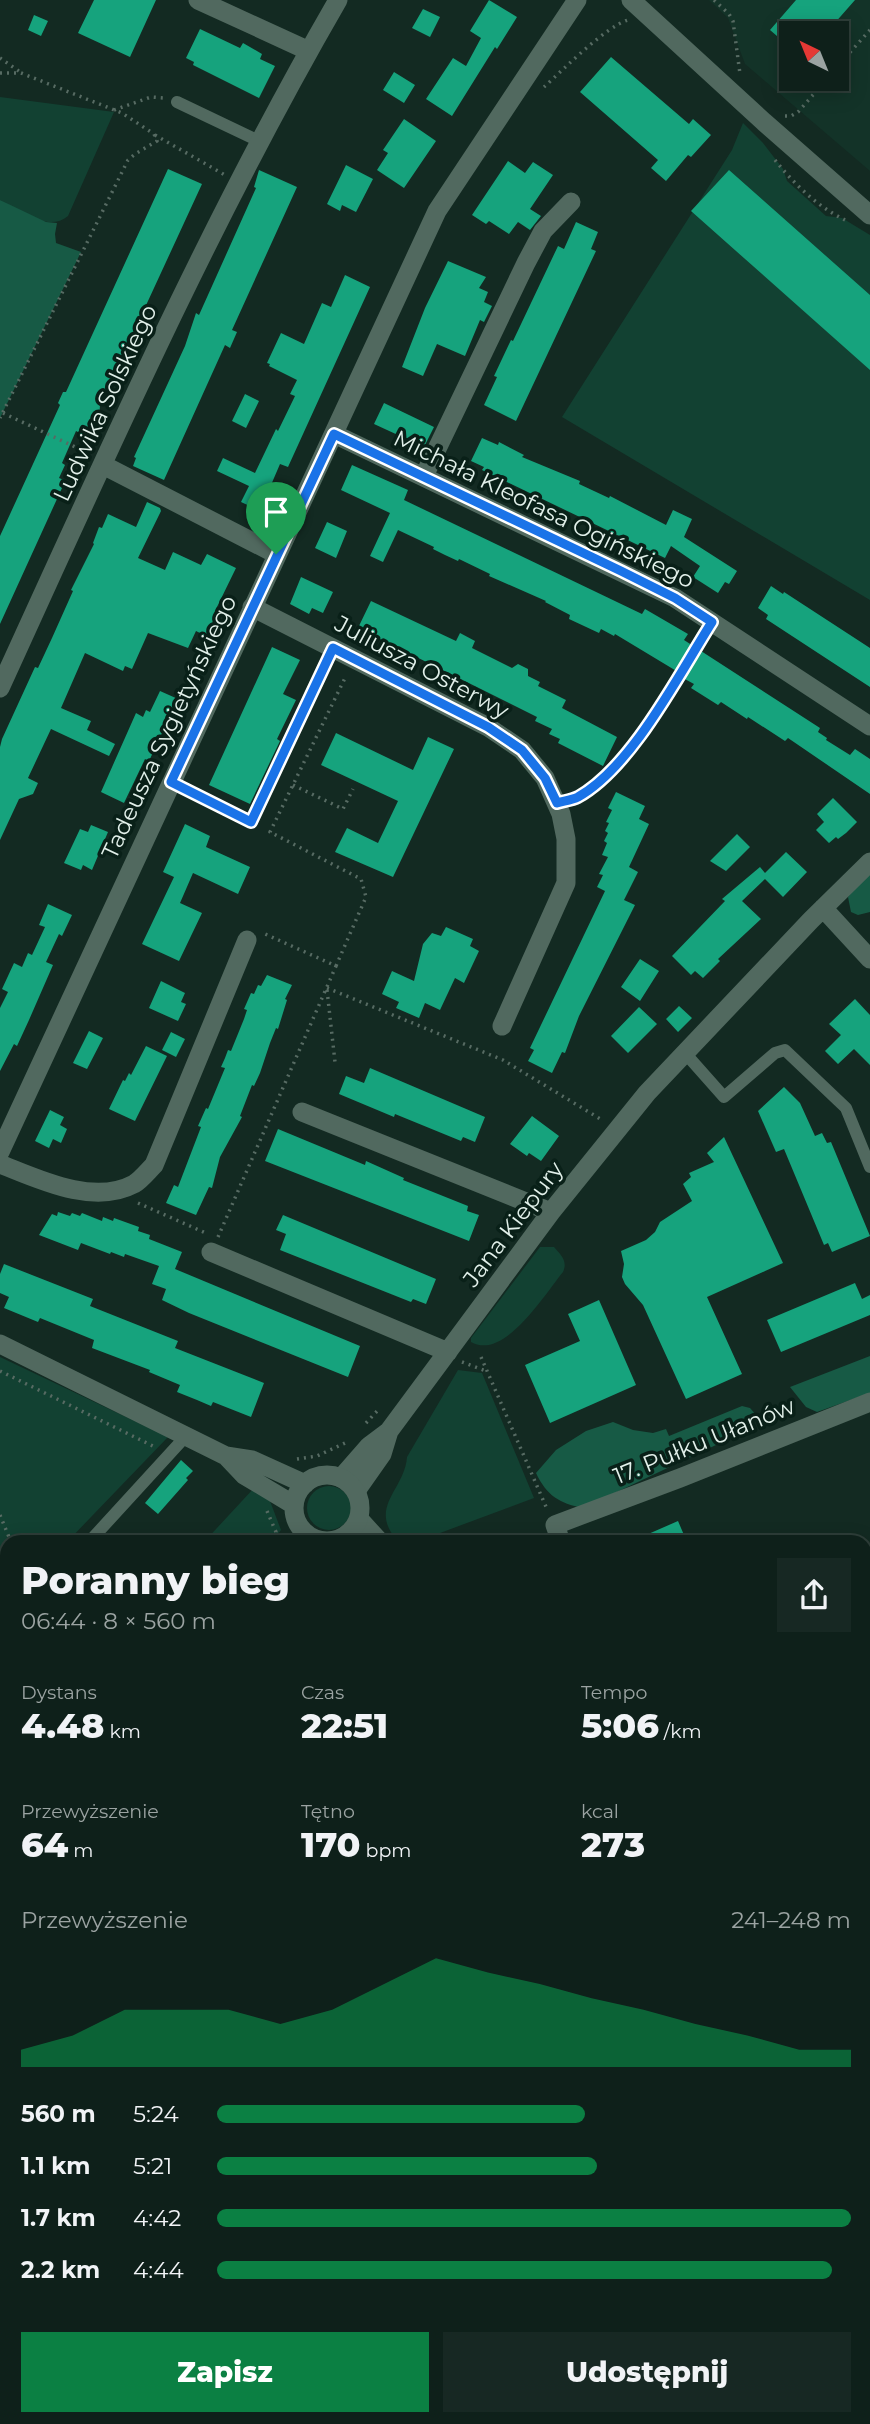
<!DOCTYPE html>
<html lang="pl">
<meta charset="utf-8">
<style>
:root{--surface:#0e201a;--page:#172823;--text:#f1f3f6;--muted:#9ba3a2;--line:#2e3e39;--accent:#0b8043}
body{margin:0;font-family:Montserrat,sans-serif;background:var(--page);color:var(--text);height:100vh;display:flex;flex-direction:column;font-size:26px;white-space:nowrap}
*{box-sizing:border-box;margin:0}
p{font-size:23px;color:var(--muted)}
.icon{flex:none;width:38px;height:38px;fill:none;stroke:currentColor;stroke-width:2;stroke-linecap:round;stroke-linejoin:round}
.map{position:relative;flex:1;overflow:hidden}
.drawer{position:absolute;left:0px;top:1535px;width:872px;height:891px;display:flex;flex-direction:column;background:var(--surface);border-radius:21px 21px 0 0;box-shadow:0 4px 18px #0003,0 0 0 2px var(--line)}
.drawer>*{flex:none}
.needle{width:46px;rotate:317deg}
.buttons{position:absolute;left:779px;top:21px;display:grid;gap:14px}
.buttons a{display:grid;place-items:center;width:70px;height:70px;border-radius:0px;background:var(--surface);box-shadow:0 4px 18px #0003,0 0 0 2px var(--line);font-size:35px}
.pin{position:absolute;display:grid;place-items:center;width:60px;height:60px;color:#fff;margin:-72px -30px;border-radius:50% 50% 50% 0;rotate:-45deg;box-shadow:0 0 7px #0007}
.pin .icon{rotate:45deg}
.round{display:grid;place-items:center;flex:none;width:74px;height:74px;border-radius:0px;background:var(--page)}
.headline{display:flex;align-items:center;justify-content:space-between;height:119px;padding:0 21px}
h1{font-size:38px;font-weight:800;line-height:52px}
.stats{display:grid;grid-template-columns:repeat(3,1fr);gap:10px;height:119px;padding:7px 21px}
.stats div{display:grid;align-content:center}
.stats b{font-size:35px;font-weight:800}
.stats small{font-size:19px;font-weight:400}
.stats p{font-size:19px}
.chart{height:196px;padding:14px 21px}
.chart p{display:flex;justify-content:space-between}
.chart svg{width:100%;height:126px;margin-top:7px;fill:var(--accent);opacity:.7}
.action{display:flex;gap:14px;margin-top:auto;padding:14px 21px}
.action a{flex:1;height:80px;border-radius:0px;background:var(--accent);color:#fff;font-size:28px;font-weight:800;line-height:80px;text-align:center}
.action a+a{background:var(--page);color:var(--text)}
ul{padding:0 21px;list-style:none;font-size:23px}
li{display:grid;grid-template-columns:112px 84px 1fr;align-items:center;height:52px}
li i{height:18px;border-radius:9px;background:var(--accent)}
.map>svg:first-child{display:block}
.built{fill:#133328;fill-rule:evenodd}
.green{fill:#124132}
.forest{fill:#175a45}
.building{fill:#16a37d}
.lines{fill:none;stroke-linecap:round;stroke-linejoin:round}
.path{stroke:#576b63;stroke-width:3.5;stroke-dasharray:2 5;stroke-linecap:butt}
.service{stroke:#51695f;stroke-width:12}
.minor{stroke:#51695f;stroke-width:19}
.tertiary{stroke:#51695f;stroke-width:19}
.secondary{stroke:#51695f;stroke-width:19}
.route-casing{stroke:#fff;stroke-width:14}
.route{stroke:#1a73e8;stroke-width:9}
.labels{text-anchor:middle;stroke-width:7;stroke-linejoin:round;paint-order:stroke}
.street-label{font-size:23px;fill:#e2f0ea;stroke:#092018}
</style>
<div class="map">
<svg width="870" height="2424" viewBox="0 0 870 2424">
<rect width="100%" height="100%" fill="#132a22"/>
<!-- built -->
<path class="built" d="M709,0h161v171l-125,-107 -17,-46zM791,33h45v46h-45z
M0,2158l7,5v78l-7,-5z"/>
<!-- green -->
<path class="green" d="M0,97l114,15 -46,104c-20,17 -48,-6 -68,-16z
M743,123l20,20 20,26 4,12 39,35 16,2 28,17v365l-308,-183 170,-267z
M540,1247h14c7,8 14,14 9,25 -18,22 -59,89 -92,70v-4z
M0,1357l168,80 -101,105h-60v357l-7,7z
M458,1370l24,3 52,125 -102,38 2,6h-35c-33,-34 6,-52 8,-85z
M307 1508a22 22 0 1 1 44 0a22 22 0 1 1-44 0Z
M254,1488l16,13 11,29 -9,12h-68z
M207,2418h143l8,6h-155z"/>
<!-- forest -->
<path class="forest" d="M0,200l46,22 11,1 -2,11 1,9 25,9 -81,166z
M870,869v43l-12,3 -7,-3 -3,-15z
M870,1356v37l-53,19 -11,-5 -16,-20z
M742,1406l8,2 7,8 -22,20 -152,72c-24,-5 -36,-12 -47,-35l20,-23 30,-19 27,-9 20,8 20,3 13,-4 3,7z"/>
<!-- building -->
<path class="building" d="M94,0h62l-26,57 -52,-24z
M489,0l28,17 -20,32 -2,-2 -43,69 -26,-17 27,-41 13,8 15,-28 -11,-7z
M796,0h59l-29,33h-35v15l-21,-18z
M423,9l17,8 -10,20 -18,-9z
M34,15l14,6 -7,15 -13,-6z
M200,29l40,19 3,-5 19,11 -2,5 15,7 -16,32 -66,-33 1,-3 -8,-4z
M611,57l78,67 4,-5 18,16 -20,22 -3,-2 -22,26 -15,-13 7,-8 -78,-68z
M394,72l21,13 -11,18 -21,-13z
M404,119l32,22 -32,47 -27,-18 11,-17 -5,-3z
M508,161l17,12 8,-11 20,13 -23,34 11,7 -11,14 -12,-8 -9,12 -20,-13 -3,3 -14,-9z
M346,165l27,14 -17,33 -14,-7 -2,6 -13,-7z
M168,169l34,15 -102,221 -1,15 -8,4 -5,12 -10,-5 -14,32 3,2 -6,13 5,2 -3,7 1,1 -62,136v-88l60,-131 -2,-2 5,-11h3z
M259,170l38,17 -65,143 5,2 -7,16 -5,-3 -61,135 -31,-14 3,-8 -2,-1 51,-111 11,-33 3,2 57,-127 -2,-1z
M729,170l141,125v75l-179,-159z
M576,222l22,10 -7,17 5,2 -80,170 -32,-16 13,-28 -3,-1 17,-36 2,1 45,-95 6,3z
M448,261l38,16 -7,11 9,4 -4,10 8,4 -8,16 -4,-2 -15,36 -28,-12 -14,32 -21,-9 23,-59z
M345,275l25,12 -82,180 -8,-3 -12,28 8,4 -9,18 -26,-12 8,-16 -32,-15 6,-13 32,15 21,-44 2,2 17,-35 -5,-2 7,-14 -28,-14 1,-2 -3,-1 14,-30 23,11 18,-41 9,4z
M245,394l14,7 -13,27 -14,-7z
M384,403l50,24 -10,20 -50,-23z
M482,438l16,7 1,-3 25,13 -2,2 58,24 -1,3 30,14 1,-2 56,29 7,-15 19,9 -8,18 53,34 -8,13 -4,-2 -7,11 -25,-16 7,-11 -29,-20 -6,12 -183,-88 2,-3 -13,-6z
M352,465l56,25 -4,10 238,114 3,-5 43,25 -4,6 136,88 -2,4 9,6 -1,2 24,15 5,-6 15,10v35l-82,-56 -3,3 -37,-24 -1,2 -26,-17 -3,3 -27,-17 3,-4 -13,-7 2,-2 -68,-41 -1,2 -13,-7 -2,4 -30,-14 1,-4 -25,-13 1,-1 -57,-25 1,-2 -31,-15 -1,2 -13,-6 -12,-6 1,-2 -36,-17 -15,32 -13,-6 20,-43 -49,-23z
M147,502l13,6 1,3 -23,47 27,12 8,-18 28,13 6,-11 29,14 -20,41 5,2 -13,26 -12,-6 -8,17 -40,-15 -16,36 -7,-3 -2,5 -38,-18 -24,55 30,13 -4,9 28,14 -6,12 -58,-27 -23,49 10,5 -5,11 -14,5 -19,41v-93l2,-8 33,-72 3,1 14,-30 21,-47 -2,-1 23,-46 -1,-1 6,-16 3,1 6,-14 28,13z
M327,522l20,9 -11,27 -21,-10z
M301,577l32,15 -10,21 -11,-5 -3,6 -19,-10z
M771,586l12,8 1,-2 86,56v39l-104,-68 2,-4 -10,-7z
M371,601l85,40 4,-8 15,8 -3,7 40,20 6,-4 10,5v7l12,6 -2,4 28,14 -4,8 55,29 -14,29 -45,-23 2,-4 -11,-5 3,-5 -17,-8 2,-4 -179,-89z
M272,647l28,13 -17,34 13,6 -19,39 3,2 -30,63 -41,-19z
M160,691l18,8 -29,62 -4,-2 -21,44 -23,-11 35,-79 7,4 3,-7 4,2z
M336,733l77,37 15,-33 26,12 -61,128 -58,-25 12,-24 31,15 20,-42 -77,-36z
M616,792l29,14 -6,13 10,5 -20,43 9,5 -14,28 11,5 -56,111 -14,37 -3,-1 -10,21 -24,-12 6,-11 -4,-2 75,-157 -8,-4 6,-12 -4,-1 9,-17 -6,-2 5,-12 -3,-2 4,-8 -3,-2 4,-8 -3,-1 6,-12 -4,-2z
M833,798l24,24 -11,11 -8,6 -2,-2 -7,6 -13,-13 8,-8 -7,-8z
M185,824l25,12 -4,11 44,20 -12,27 -45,-21 -13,30 22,10 -23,48 -37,-17 32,-67 -11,-5z
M91,825l17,7 -16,38 -9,-5 -2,5 -17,-7 16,-34 8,3z
M737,834l13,13 -24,24 -16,-10z
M786,852l21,20 -24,25 -18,-18 -23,22 19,18 -43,40 2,2 -17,17 -8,-7 -4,4 -19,-19 53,-55 -3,-2 38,-32 5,6z
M48,904l24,11 -10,21 -3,-2 -13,28 7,3 -24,55 -12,26 -3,-2 -14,27v-63l8,-16 -6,-3 12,-26 8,4 6,-14 4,2 13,-28 -6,-2z
M446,927l27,12 -3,7 9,5 -15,32 -9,-5 -15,32 -15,-7 -6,15 -23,-10 3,-6 -17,-8 10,-23 22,10 9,-37 9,-11 9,3z
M640,959l19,12 -19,30 -19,-14z
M267,975l25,10 -7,14 2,1 -9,29 -2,-1 -6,15 -10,30 -6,13 -2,-1 -12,31 2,1 -22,40 -8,31 -3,-1 -13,28 -30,-12 8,-18 4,2 23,-60 -3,-1 8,-18 2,1 17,-41 -4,-1 4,-9 3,-8 3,1 13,-32 3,-9 -3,-1 7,-16 3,1 4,-9 3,1z
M161,981l24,12 -4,9 5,2 -8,17 -29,-13z
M855,999l15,16v50l-16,-16 -16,15 -13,-13 16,-16 -12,-11z
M679,1006l13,12 -14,14 -12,-13z
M639,1007l18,17 -29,29 -17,-17z
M89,1031l14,7 -16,31 -14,-6z
M171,1032l14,7 -9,18 -14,-7z
M146,1046l21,10 -32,65 -26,-12 14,-29 2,1 4,-8 2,2z
M370,1068l115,49 -10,25 -12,-5 -2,4 -66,-27 -1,3 -55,-23 7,-18 18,7z
M784,1087l16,16 15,33 7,-3 5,10 4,-1 39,94 -38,16 -4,-9 -4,2 -40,-96 -8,3 -18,-41z
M50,1110l14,7 -4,8 7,4 -6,14 -8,-4 -4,9 -14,-7z
M532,1116l27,20 -18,25 -12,-8 -2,3 -17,-12z
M278,1129l87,36 1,-4 38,17 -1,2 65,26 -1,5 12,4 -10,26 -204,-80z
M724,1137l59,126 -76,34 35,77 -56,25 -43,-94 -18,-21 -3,-7 2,-13 -3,-13 25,-11 9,-8 5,-10 32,-21 -9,-17 8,-7 -2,-4 25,-11 -7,-9z
M58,1212l12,4 2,-3 8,3 2,-3 20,8 1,-4 10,4 1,-3 25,9 -1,4 12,4 -1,4 33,13 -7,17 185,77 -12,31 -159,-64 -27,-13 4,-11 -14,-5 7,-18 -34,-12 -1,3 -13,-5 -1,2 -29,-11 -3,7 -39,-15 13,-21 5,2z
M283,1215l153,64 -10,25 -13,-5 -2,3 -131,-52 6,-16 -10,-4z
M4,1264l89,35 -3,7 88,35 -3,7 89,35 -13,34 -38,-15 -2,4 -14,-6 -20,-8 3,-7 -31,-13 1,-2 -58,-22 2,-8 -54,-22 -2,4 -34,-14 5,-11 -9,-4v-19z
M855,1283l7,16 8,-4v20l-89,37 -14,-32z
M599,1300l37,85 -86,38 -25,-58 55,-24 -12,-27z
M181,1460l12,11 -7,7 2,2 -30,34 -13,-11z
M678,1521l9,21h-57z"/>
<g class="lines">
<!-- path -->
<path class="path" d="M714,0l15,14 4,7 7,53
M0,58l20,14
M836,68l34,-38
M0,73h21l101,40 32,21 3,7 -22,13 -7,6 -128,258
M544,87c20,-18 61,-60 84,-67
M114,110l37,-13 13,1
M785,116h6l7,-4 29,-33
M155,135l70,40
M775,160c19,24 43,47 70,60
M3,413l85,40
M293,785l50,24 10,-20
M575,798c59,-36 91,-103 127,-160
M336,966l30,-69 -5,-18 -91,-47 76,-156
M327,988l176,72 99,60
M327,990l8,72
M138,1203l70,31
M218,1237l118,-271 -71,-32
M481,1357l66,152
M462,1362l24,9
M0,1371l155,76
M366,1423l14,-15
M297,1459l20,-3 28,-13
M267,1511l9,21 -2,10
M0,1515l11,27
M0,1667l7,-9
M864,1795l6,-7
M0,1915l7,-6
M864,1958l6,-1
M864,1968l6,-4
M864,2080l6,3
M864,2146l6,4
M864,2197h6
M864,2247l6,5
M664,2418l8,6
M693,2418l8,6"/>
<!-- service -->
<path class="service" d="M177,102l82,39
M171,782l80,40 82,-174
M685,1053l39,44 51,-44 10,-3 61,58 24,59
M89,1542l97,-106
M864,1689l6,-10"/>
<!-- minor -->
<path class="minor" d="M198,0l111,51
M631,0l133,122 106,93
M334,434l341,164 195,128
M103,465l173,89
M424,476l102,-213 17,-32 28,-29
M252,607l236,120 34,23 23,28 16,36 5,25v44l-64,143
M0,688c106,-232 210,-467 338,-688
M823,908l47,51
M302,1112l249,100
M0,1152l437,-941 140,-211
M0,1164c38,15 93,42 134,20 7,-4 14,-13 20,-19l93,-225
M211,1252l237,100
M341,1478l28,-32 20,-15 162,-219 96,-119 164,-173 59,-58
M356,1491l26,-37 7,-23
M359,1519l21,23
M336,1541l2,1
M561,1542l-6,-17 125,-47 190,-76
M864,1760l6,2
M864,2004l6,-9
M0,2263l7,5
M864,2353l6,-8
M350,2418l8,6
M743,2418l8,6
M203,2424l4,-6
M404,2424l2,-6
M814,2424l4,-6"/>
<!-- tertiary -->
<path class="tertiary" d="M0,1344l226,112 26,4 53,24
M226,1456l18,19 50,30
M294 1508a33 33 0 1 1 66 0a33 33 0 1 1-66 0Z
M0,1950l7,-8
M0,2007l7,-3"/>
<!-- secondary -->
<path class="secondary" d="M0,2032l7,5
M0,2089l7,5
M483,2418l8,6
M568,2418l8,6"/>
</g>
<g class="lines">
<!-- route casing -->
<g class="route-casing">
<path id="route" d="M334,434l287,137 54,27 37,24c-33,52 -80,145 -134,175 -6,3 -14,4 -21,6l-12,-25 -23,-28 -34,-23 -155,-79 -82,174 -80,-40z"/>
</g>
<!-- route -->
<use href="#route" class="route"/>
</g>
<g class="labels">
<!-- street labels -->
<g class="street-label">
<text transform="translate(105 403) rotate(-65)" y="8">Ludwika Solskiego</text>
<text transform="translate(544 509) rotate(26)" y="8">Michała Kleofasa Ogińskiego</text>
<text transform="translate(422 667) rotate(28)" y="8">Juliusza Osterwy</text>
<text transform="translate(169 727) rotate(-65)" y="8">Tadeusza Sygietyńskiego</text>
<text transform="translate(513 1224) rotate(-53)" y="8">Jana Kiepury</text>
<text transform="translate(704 1441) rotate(-22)" y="8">17. Pułku Ułanów</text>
</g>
</g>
</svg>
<div class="buttons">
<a><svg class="needle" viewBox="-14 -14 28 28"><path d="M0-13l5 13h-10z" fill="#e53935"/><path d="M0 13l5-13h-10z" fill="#9ba3a2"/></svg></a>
</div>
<div class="pin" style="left:276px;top:554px;background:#1e9e55"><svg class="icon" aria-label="arrive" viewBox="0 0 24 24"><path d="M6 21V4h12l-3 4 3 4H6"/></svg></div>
<section class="drawer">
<div class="headline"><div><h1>Poranny bieg</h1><p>06:44 · 8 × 560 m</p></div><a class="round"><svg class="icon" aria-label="share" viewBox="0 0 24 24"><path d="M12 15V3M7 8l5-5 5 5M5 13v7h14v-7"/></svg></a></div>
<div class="stats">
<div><p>Dystans</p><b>4.48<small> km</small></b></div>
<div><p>Czas</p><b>22:51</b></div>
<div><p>Tempo</p><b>5:06<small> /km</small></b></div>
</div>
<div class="stats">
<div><p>Przewyższenie</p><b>64<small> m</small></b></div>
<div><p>Tętno</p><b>170<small> bpm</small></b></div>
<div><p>kcal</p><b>273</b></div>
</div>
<div class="chart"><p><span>Przewyższenie</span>241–248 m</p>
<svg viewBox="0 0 160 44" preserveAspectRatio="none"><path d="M0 44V38L10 33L20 24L30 24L40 24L50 29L60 24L70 15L80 6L90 11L100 15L110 20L120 24L130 29L140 33L150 38L160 38V44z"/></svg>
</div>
<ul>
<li><b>560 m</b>5:24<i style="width:58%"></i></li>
<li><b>1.1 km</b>5:21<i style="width:60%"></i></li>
<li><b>1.7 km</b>4:42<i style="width:100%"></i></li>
<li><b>2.2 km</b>4:44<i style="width:97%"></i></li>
</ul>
<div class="action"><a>Zapisz</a><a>Udostępnij</a></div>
</section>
</div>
